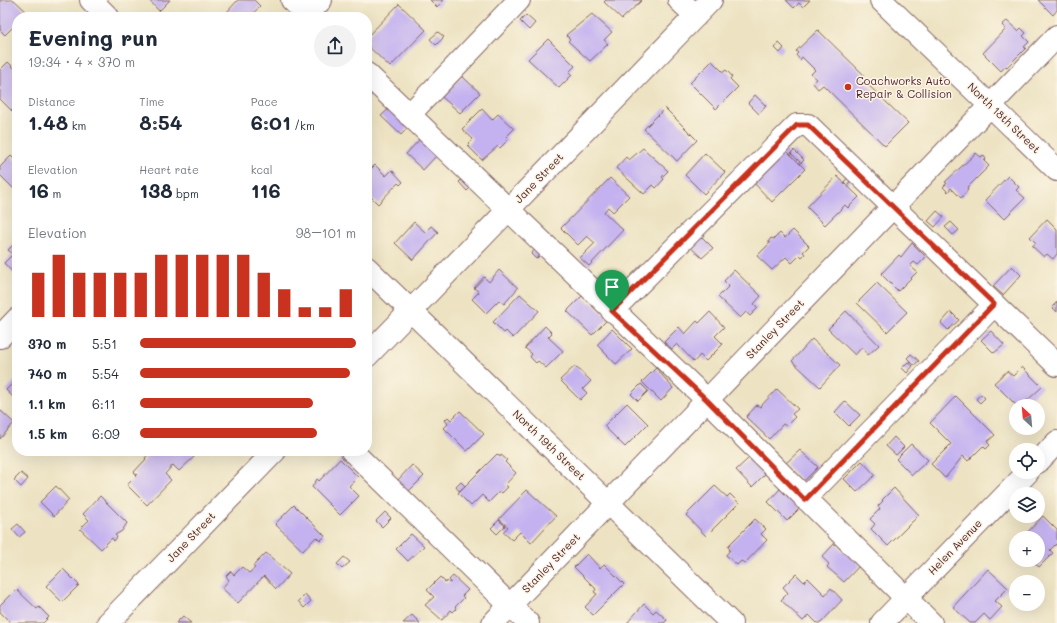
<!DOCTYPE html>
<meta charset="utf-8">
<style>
:root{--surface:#fff;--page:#f2f2f3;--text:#1f2937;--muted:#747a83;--accent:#c8321e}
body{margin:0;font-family:Mali,sans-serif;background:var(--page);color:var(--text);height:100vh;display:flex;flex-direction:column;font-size:15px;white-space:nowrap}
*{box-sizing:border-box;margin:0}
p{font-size:13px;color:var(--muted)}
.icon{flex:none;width:22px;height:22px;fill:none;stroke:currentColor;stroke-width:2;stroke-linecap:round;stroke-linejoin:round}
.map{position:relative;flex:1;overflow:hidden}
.panel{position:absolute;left:12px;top:12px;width:360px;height:444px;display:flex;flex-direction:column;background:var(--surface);border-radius:16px;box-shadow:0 4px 16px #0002}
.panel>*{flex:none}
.needle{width:26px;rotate:334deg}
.controls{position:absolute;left:1009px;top:399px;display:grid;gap:8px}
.controls a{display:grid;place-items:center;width:36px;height:36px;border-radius:50%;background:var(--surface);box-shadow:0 4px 16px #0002;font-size:20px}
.pin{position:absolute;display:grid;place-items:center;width:34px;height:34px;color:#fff;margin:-41px -17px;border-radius:50% 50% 50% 0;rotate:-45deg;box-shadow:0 0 4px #0007}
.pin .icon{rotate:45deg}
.round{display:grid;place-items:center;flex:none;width:42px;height:42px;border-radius:21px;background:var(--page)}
.headline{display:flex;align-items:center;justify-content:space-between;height:68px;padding:0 16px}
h1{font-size:22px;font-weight:700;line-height:30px}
.stats{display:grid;grid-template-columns:repeat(3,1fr);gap:6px;height:68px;padding:4px 16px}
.stats div{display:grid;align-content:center}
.stats b{font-size:20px;font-weight:700}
.stats small{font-size:11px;font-weight:400}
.stats p{font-size:11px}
.chart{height:112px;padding:8px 16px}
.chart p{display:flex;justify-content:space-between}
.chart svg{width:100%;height:72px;margin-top:4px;stroke:var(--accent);stroke-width:6}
ul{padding:0 16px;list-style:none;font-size:13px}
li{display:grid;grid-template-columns:64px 48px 1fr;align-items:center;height:30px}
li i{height:10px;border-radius:5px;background:var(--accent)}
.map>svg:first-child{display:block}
.building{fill:#c3b1f0}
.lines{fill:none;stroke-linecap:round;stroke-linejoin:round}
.minor-casing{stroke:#836460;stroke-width:24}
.minor{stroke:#fff;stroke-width:22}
.route-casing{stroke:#fff;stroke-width:8}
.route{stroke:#c8321e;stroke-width:5}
.poi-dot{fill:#c8321e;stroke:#fcf5e5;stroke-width:1.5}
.labels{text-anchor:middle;stroke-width:3;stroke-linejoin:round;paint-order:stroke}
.poi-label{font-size:11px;fill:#4a1f2b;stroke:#fcf5e5;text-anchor:start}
.street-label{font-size:11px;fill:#4a1f2b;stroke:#fcf5e5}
</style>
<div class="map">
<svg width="1057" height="623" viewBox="0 0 1057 623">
<rect width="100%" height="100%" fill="#fcf5e5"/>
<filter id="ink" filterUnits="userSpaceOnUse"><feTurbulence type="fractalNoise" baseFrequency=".025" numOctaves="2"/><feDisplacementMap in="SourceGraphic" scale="8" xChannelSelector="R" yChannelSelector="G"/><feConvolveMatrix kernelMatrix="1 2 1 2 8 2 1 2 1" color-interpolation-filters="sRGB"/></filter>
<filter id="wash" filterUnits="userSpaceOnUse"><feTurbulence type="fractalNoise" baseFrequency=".012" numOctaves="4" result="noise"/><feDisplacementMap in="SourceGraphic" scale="16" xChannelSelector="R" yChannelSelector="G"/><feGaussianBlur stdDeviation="0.9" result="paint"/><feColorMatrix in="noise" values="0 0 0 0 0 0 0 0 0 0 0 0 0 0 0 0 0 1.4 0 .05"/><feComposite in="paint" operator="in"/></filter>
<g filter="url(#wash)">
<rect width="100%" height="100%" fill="#ede3c3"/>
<g id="blocks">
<!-- building -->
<path class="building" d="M0,0h14l13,12 -4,5h-6v6l-12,12 -5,-5z
M149,0h21l-11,11z
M238,0h16l6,6 -10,11h-18l-5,-5z
M430,0h14l-7,7z
M606,0h36l-20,19 -18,-17z
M786,0h24l-7,7 -4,-4 -5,5z
M1038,0h19v10l-4,5z
M399,4l27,26 -36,37 -23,-22v-8z
M592,14l20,18 -8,8 4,4 -18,17 -22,-20 2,-2 -4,-4z
M526,15l9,8 -6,7 -9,-9z
M1007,21l11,10 3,-3 5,5 -3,3 6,6 -5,5 2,1 -19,19 -1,-1 -5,5 -18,-18 23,-24 -4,-4z
M818,30l46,45 -3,3 47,45 -23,23 -62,-61 -5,4 -5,-6 4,-4 -6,-5 4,-4 -13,-13 -2,3 -4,-5 2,-2 -2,-2z
M438,32l6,5 -8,8 -6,-6z
M548,39l27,27 -6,6 3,3 -13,13 -31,-29z
M779,43l5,5 -4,5 -5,-5z
M712,61l11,11 3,-2 6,6 -2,3 8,8 -22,22 -26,-26z
M8,62l9,9v39l-3,3 -14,-14v-29z
M462,76l18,17 -20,20 -18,-16z
M367,89l5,5 -5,5z
M755,95l11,11 -7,8 -11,-11z
M392,106l19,18 -10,11 -20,-19z
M665,108l32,32 -20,21 -33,-32z
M482,109l10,11 6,-6 16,15 -8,8 2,3 -8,8 -2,-2 -16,14 -15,-15 6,-6 -11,-10z
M420,139l17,16 -14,15 -17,-16z
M643,148l25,23 -6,6 2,2 -8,9 -3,-3 -9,9 -28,-26 10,-11 3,3z
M786,150l19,19 -33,33 -19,-20z
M794,150l10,10 -3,3 -10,-10z
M705,153l20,19 -21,22 -19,-19z
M976,153l5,4 2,-2 3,4 -2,2 5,5 -22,22 1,2 -7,8 -10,-10 -3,4 -5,-5 4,-4 -2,-1z
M11,156l6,6v24l-3,3 -14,-14v-8z
M375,165l11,11 6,-6 11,12 -3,3 -2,-2 -20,21 -7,-7 -4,5v-29z
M837,176l22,21 -11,11 -3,-3 -20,20 -18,-18z
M849,176l3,3 -5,6 -3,-3z
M1008,176l11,11 -3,3 9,8 -21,21 -19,-19z
M464,177l9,8 -6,6 -8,-9z
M610,178l19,18 -16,16 -5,-5 -4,5 19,18 -34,36 -9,-8 15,-15 -8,-7 -9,9 -17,-17z
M937,211l7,6 -9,10 -7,-6z
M1047,219l10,10v25l-4,5 -6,-5 -3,3 -12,-11 4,-3 -6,-6z
M414,222l11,10 6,-6 7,6 -25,28 -18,-17z
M951,222l8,8 -6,5 -8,-8z
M793,230l16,16 -6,6 2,2 -3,3 -2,-2 -8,8 -6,-6 -14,13 -15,-14 13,-13 -2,-1 3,-4 3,1 6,-6 5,5z
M700,235l13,13 -11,10 -13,-12z
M15,243l2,2v32l-13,-14 9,-9 -5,-4z
M912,243l14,14 -8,8 -4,-3 -4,4 7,6 -19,19 -17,-17 18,-19 2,2z
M536,248l6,5 -6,6 -5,-5z
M1012,266l9,9 -18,20 -10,-9z
M499,270l19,18 -14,16 -5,-4 -13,13 -14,-14 7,-7 -5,-4 10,-11 5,5z
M734,270l27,26 -7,8 4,4 -8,8 -4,-4 -6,6 -22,-21 11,-11 -5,-5z
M877,283l30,29 -20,20 -30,-29z
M520,294l19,17 -26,27 -7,-7 -2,2 -11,-11z
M582,296l7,7 2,-1 17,17 -16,16 -25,-24z
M1057,302v10l-5,-5z
M846,311l33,34 -11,10 -6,-8 -7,8 -27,-26z
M710,312l14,15 -9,9 8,8 -17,17 -6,-6 -6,7 -17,-18 -5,5 -8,-7 15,-15 6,7 12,-13 2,2z
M951,312l8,8 -11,10 -7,-7z
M545,326l7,7 -4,4 15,14 -17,17 -8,-7 -2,2 -6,-6 2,-3 -7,-6z
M612,329l20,20 -16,15 -19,-19z
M991,331l13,14 -10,8 -13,-13z
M812,339l28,26 -20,22 -28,-26z
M911,354l8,7 -5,4 -7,-7z
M908,362l5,4 -6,7 -5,-5z
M575,366l16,15 -8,8 4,4 -7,7 -20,-20z
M1022,367l20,20 -21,19h-4l-23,-23 13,-12 6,5z
M656,368l17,20 -12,13 -19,-19z
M17,379v22l-11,-11z
M641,384l7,7 -10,10 -7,-7z
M777,389l21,20 -6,5 3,3 -9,9 -3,-2 -14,15 -23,-22 11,-12 3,2z
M981,394l4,4 -5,5 -4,-4z
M956,396l39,39 -8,7 3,3 -4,4 -3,-3 -15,15 -5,-5 -18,22 -14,-14 20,-20 -21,-21z
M845,401l15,14 -11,11 -14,-14z
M627,403l21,21 -23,23 -21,-21z
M0,410l14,13 -14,16z
M460,411l24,23 -17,17 -23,-23 4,-4 -3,-4 3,-3 3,3z
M894,437l10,10 -8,8 -10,-9z
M911,444l17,16 -16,15 -16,-16z
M800,450l18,17 -15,15 -18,-18z
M151,451h39l5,5 -16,15 -6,-6 -8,9 6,6 -24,25 -20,-20 10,-10 -3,-3 12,-13 -1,-1z
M497,454l3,3 1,-2 6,5 -2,2 11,11 -11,12 3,2 -6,6 -2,-2 -11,11 -7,-7 -11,11 -13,-13z
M749,458l16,16 -13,13 -16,-17z
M340,459l18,18 -9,9 10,10 -19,19 -28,-28 5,-8 2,2z
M862,461l13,14 -18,17 -13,-13z
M412,465l12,11 -16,16 -11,-11z
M21,473l7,6 -7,8 -7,-7z
M461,482l4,4 -6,5 -3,-4z
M56,486l13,14 -15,16 -14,-14z
M715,486l12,11 3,-3 9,9 -33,33 -20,-21z
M894,488l25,27 -31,31 -17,-17 4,-5 -5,-5 10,-10 -2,-3 5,-5 -1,-1z
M780,489l20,19 -13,13 -19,-19z
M527,490l29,26 -25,27 -11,-11 -8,8 -9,-8 5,-5 -9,-8z
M100,496l27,27 -5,8 -7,4 2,2 -3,4 -2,-3 -11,11 -21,-20 9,-9 -6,-6z
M294,505l31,31 -5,5 -4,-4 -13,14 -28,-27z
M385,512l6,6 -9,9 -6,-6z
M1043,516l14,14v16l-1,-2 -6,6 3,3 -14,14 -8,-7h7v-22h-16z
M755,519l11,10 -5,5 6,6 -22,23 -4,-2 -4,4 -11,-10 4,-5 -2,-4z
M499,520l6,6 -8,8 -6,-6z
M18,524l7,8 -6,5 -7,-8z
M411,534l13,12 -16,15 -12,-12z
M834,544h3l5,7 2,-2 16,16 -16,17 -17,-15 2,-3 -7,-7z
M266,553l24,21 -14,15 -12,-13 -26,27 -16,-15 7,-8 -3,-4 5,-5 3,4 8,-8 7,6 6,-5 -2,-2z
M587,554l13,14 4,-4 20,20 -31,31 -8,-8 12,-13 -3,-2 2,-3 -22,-22z
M344,557l6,5 -8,7 -5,-5z
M63,569l16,16 -17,17 -16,-16z
M988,569l20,19 -13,13 7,6 -12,13 -6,-6 -9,9h-5l-17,-16z
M796,574l8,8 4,-4 17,17 6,-7 11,12 -21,23h-4l-8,-8 -6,6 -22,-21 7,-7 -5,-6z
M453,576l15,14 -6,6 2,2 -9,9 1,2 -3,3 -2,-2 -9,10 -17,-15 9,-8 -7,-7 13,-13 6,6 1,-2 2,2 2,-1 -2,-2z
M16,589l21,20 2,-2 10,10 -6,6h-34l1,-1 -10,-10v-7z
M305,594l6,7 -7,7 -6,-7z
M644,604l9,9 3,-3 11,10 -3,3h-37z
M412,615l8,8h-17z
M183,616l8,7h-15z"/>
</g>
</g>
<g filter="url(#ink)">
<use href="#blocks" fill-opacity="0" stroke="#836460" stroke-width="1"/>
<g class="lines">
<!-- minor casing -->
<g class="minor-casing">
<path id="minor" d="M91,0l17,17
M292,0l17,17
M679,0l17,16
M881,0l176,170
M305,17l16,-17
M367,74l340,326 224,223
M409,115l110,-115
M367,268l364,355
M612,311l185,-186h11l249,240
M0,337l17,-18
M367,356l344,-356
M352,451l176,172
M1038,462l19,-20
M805,499l189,-194
M108,623l167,-172
M493,623l564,-587
M882,623l146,-151"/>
</g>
<!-- minor -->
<use href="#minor" class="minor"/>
</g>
</g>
<g class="lines" filter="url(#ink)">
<!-- route casing -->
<g class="route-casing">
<path id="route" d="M797,125h11l186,179 -189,196 -98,-100 -95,-89z"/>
</g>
<!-- route -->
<use href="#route" class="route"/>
</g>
<!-- markers -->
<circle class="poi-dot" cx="848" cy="87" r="4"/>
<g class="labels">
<!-- poi labels -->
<g class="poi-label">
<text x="856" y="85">Coachworks Auto<tspan x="856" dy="13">Repair &amp; Collision</tspan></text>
</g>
<!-- street labels -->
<g class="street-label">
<text transform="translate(1004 118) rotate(44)" y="4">North 18th Street</text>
<text transform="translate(539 178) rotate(-46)" y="4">Jane Street</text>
<text transform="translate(775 329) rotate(-46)" y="4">Stanley Street</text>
<text transform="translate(549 445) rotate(44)" y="4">North 19th Street</text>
<text transform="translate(191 537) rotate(-46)" y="4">Jane Street</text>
<text transform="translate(955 547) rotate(-46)" y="4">Helen Avenue</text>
<text transform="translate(551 563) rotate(-46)" y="4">Stanley Street</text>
</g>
</g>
</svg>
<div class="controls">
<a><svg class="needle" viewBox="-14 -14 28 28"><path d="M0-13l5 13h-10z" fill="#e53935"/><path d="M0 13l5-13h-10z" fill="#747a83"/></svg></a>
<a><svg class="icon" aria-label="locate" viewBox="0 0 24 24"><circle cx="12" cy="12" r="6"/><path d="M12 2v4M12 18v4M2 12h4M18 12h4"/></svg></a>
<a><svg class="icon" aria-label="layers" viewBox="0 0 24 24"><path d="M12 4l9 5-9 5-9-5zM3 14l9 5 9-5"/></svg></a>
<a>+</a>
<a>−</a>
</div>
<div class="pin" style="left:612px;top:311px;background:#1e9e55"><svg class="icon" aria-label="arrive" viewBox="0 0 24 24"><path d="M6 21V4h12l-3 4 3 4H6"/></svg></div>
<section class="panel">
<div class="headline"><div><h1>Evening run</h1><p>19:34 · 4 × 370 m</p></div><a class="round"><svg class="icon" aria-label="share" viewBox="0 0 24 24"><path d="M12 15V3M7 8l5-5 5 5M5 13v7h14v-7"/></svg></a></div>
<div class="stats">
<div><p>Distance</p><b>1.48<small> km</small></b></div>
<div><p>Time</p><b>8:54</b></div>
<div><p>Pace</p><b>6:01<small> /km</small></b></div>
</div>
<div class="stats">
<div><p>Elevation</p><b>16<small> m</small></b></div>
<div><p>Heart rate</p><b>138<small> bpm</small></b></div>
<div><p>kcal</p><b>116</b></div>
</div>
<div class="chart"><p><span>Elevation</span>98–101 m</p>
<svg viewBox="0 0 160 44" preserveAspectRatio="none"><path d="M5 44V17M15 44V6M25 44V17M35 44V17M45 44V17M55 44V17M65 44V6M75 44V6M85 44V6M95 44V6M105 44V6M115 44V17M125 44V27M135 44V38M145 44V38M155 44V27"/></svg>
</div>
<ul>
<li><b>370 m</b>5:51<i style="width:100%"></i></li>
<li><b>740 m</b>5:54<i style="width:97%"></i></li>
<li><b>1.1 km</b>6:11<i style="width:80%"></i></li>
<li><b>1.5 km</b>6:09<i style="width:82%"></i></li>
</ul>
</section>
</div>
